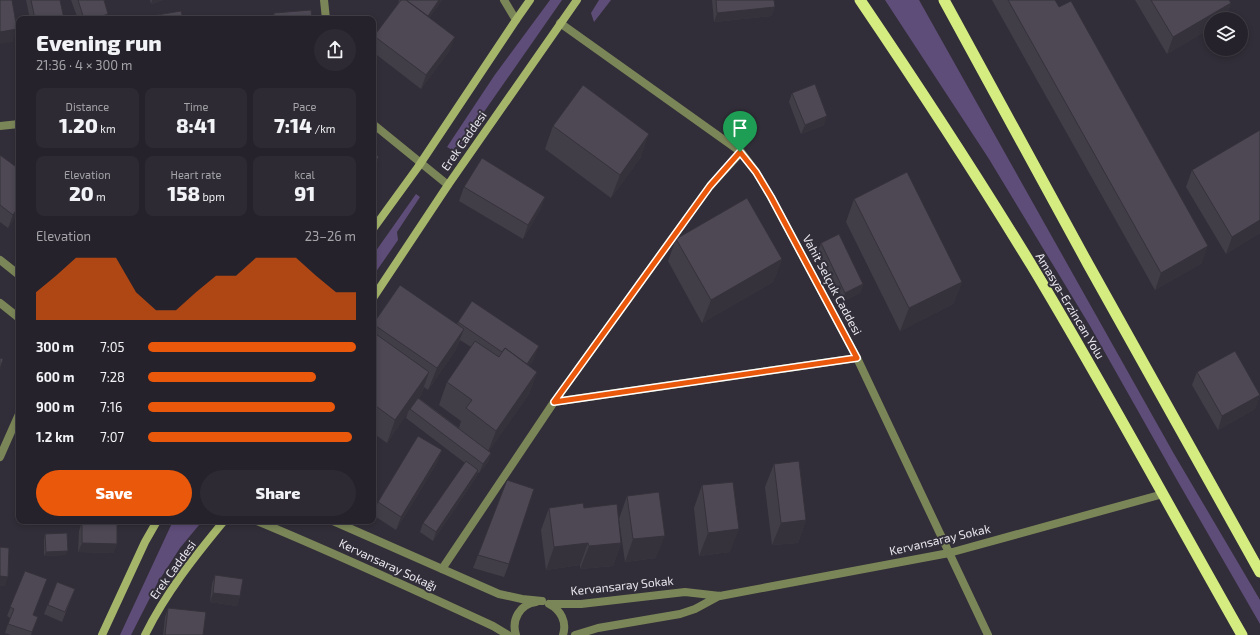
<!DOCTYPE html>
<meta charset="utf-8">
<style>
:root{--surface:#26222b;--page:#2e2a33;--text:#f1f3f6;--muted:#a4a4a9;--line:#423f47;--accent:#ea580c}
body{margin:0;font-family:"Exo 2",sans-serif;background:var(--page);color:var(--text);height:100vh;display:flex;flex-direction:column;font-size:15px;white-space:nowrap}
*{box-sizing:border-box;margin:0}
p{font-size:13px;color:var(--muted)}
.icon{flex:none;width:22px;height:22px;fill:none;stroke:currentColor;stroke-width:2;stroke-linecap:round;stroke-linejoin:round}
.map{position:relative;flex:1;overflow:hidden}
.side{position:absolute;left:16px;top:16px;width:360px;height:508px;display:flex;flex-direction:column;background:var(--surface);border-radius:8px;box-shadow:0 2px 6px #0003,0 0 0 1px var(--line)}
.side>*{flex:none}
.controls{position:absolute;left:1204px;top:12px;display:grid;gap:8px}
.controls a{display:grid;place-items:center;width:44px;height:44px;border-radius:50%;background:var(--surface);box-shadow:0 2px 6px #0003,0 0 0 1px var(--line);font-size:20px}
.pin{position:absolute;display:grid;place-items:center;width:34px;height:34px;color:#fff;margin:-41px -17px;border-radius:50% 50% 50% 0;rotate:-45deg;box-shadow:0 0 4px #0007}
.pin .icon{rotate:45deg}
.round{display:grid;place-items:center;flex:none;width:42px;height:42px;border-radius:21px;background:var(--page)}
.headline{display:flex;align-items:center;justify-content:space-between;height:68px;padding:0 20px}
h1{font-size:22px;font-weight:800;line-height:30px}
.figures{display:grid;grid-template-columns:repeat(3,1fr);gap:6px;height:68px;padding:4px 20px}
.figures div{display:grid;align-content:center;border-radius:8px;background:var(--page);text-align:center}
.figures b{font-size:20px;font-weight:800}
.figures small{font-size:11px;font-weight:400}
.figures p{font-size:11px}
.chart{height:112px;padding:8px 20px}
.chart p{display:flex;justify-content:space-between}
.chart svg{width:100%;height:72px;margin-top:4px;fill:var(--accent);opacity:.7}
.primary-button{display:flex;gap:8px;margin-top:auto;padding:8px 20px}
.primary-button a{flex:1;height:46px;border-radius:24px;background:var(--accent);color:#fff;font-size:16px;font-weight:800;line-height:46px;text-align:center}
.primary-button a+a{background:var(--page);color:var(--text)}
ul{padding:0 20px;list-style:none;font-size:13px}
li{display:grid;grid-template-columns:64px 48px 1fr;align-items:center;height:30px}
li i{height:10px;border-radius:5px;background:var(--accent)}
.map>svg:first-child{display:block}
.green{fill:#5f4d79}
.lines{fill:none;stroke-linecap:round;stroke-linejoin:round}
.minor{stroke:#7b8658;stroke-width:8}
.tertiary{stroke:#7b8658;stroke-width:8}
.secondary{stroke:#a5b66b;stroke-width:8}
.trunk{stroke:#d4ec80;stroke-width:11}
.wall{fill:#423e48;fill-rule:evenodd}
.shaded-wall{fill:#36323b}
.building{fill:#4d4854;stroke:#36323b}
.route-casing{stroke:#fff;stroke-width:8}
.route{stroke:#ea580c;stroke-width:5}
.labels{text-anchor:middle;stroke-width:4;stroke-linejoin:round;paint-order:stroke}
.street-label{font-size:12px;fill:#e9e7ee;stroke:#322e39}
</style>
<div class="map">
<svg width="1260" height="635" viewBox="0 0 1260 635">
<rect width="100%" height="100%" fill="#322e39"/>
<!-- green -->
<path class="green" d="M550,0h12l-106,152 -9,-5 47,-71z
M599,0h12l-17,22 -3,-9z
M885,0h34l255,454 86,146v24l-83,-144 -87,-154 -101,-167z
M416,194l4,3 -23,35 1,8 -25,36v-21z
M173,521h19l7,4 -19,23 -22,34 -27,53h-11z"/>
<g class="lines">
<!-- minor -->
<path class="minor" d="M324,0l2,19
M504,0l12,20
M373,124l75,61
M0,126l19,-2
M554,402l303,-44
M0,457l19,-43
M442,569l112,-167 156,-216 31,-34"/>
<!-- tertiary -->
<path class="tertiary" d="M560,23l181,129 15,20 15,25 86,161 131,277
M0,260l19,15
M0,303l19,15
M257,521c80,33 158,69 236,105l15,9
M333,521l166,73 23,5 20,2
M549,604c12,6 18,18 14,31
M550,604h31l104,-12 35,4 229,-43 214,-59
M516,635c-5,-15 4,-31 20,-33
M575,635l23,-7 82,-14 15,-5 24,-13"/>
<!-- secondary -->
<path class="secondary" d="M373,229l45,-62 98,-147 14,-20
M373,298l75,-113 129,-185
M102,635l43,-93 12,-21
M145,635c20,-41 50,-79 79,-114"/>
<!-- trunk -->
<path class="trunk" d="M860,0c59,87 117,176 172,266 73,121 140,246 210,369
M944,0l144,264 172,308"/>
</g>
<!-- wall -->
<path class="wall" d="M26,0h34l4,19h-34z
M71,0h33l4,14 -2,5h-28z
M150,0h13l-12,4z
M399,0h43l-13,18 21,32 -29,39 -48,-37v-15l1,-1 24,-32z
M712,0h62l1,7 -4,9 -57,6z
M992,0h63l147,263 -47,27z
M1135,0h94l2,3 -6,16h-14v9l-44,26z
M274,13l38,6h-41z
M792,93l32,32 -23,9 -12,-32z
M553,126l88,31 -30,41 -66,-49z
M0,155l19,14v44l-11,15 -8,-6z
M1192,170l68,63 -34,21 -40,-67z
M464,187l81,10 -5,13 -17,29 -64,-38z
M854,199l108,83 -9,22 -53,27 -54,-109z
M676,239l106,20 -9,23 -71,41 -34,-62z
M821,243l42,41 -3,9 -18,9 -24,-50z
M458,322l76,37 -5,7 8,6 -8,22 -40,57 2,2 -3,9 -9,11 -1,-1 -3,7 -42,62 -13,-9 3,-9 42,-60 -59,-45 2,-6 -21,31 -14,-10v-109h84zM460,340l11,7 -24,35 -8,23 22,16 -2,7 -40,-30 2,-3 3,-8 4,3 27,-39z
M1197,372l63,23 -5,14 -37,21 -26,-45z
M442,450l-5,13 -41,67 -23,-15 5,-13z
M774,464l32,56 -8,23 -26,2 -7,-58z
M702,485l28,67 -31,4 -5,-48z
M627,496l29,62 -31,4 -6,-43z
M549,508h35l37,35 -8,23 -33,3v-4l-34,5 -5,-40z
M82,521l35,23 -4,9 -35,-1 1,-21z
M45,534l21,21 -22,1v-17z
M478,555l31,9 -5,13 -31,-9z
M25,571l8,44 5,2 -7,18h-20l-6,-2 5,-15 -3,-2z
M215,575l25,21 -3,10 -27,-4 2,-18z
M57,582l18,7 -13,33 -18,-8z
M168,608l35,27h-40l2,-18z"/>
<!-- shaded-wall -->
<path class="shaded-wall" d="M152,0h11l-12,4z
M439,0h3l-18,25 4,-9z
M1231,3l-6,16h-14v9l-44,26 6,-17z
M775,7l-4,9 -57,6 3,-9z
M108,14l-2,5h-13z
M17,29l-4,13 -13,2v-12z
M455,37l-5,13 -29,39 5,-14z
M827,116l-3,9 -23,9 4,-9z
M649,134l-8,23 -30,41 9,-23z
M379,157l-3,9 -3,3v-5z
M545,197l-5,13 -17,29 5,-14z
M19,206v7l-11,15 5,-13z
M1260,220v13l-34,21 6,-17z
M1208,246l-6,17 -47,27 6,-17z
M782,259l-9,23 -71,41 9,-23z
M962,282l-9,22 -53,27 9,-23z
M863,284l-3,9 -18,9 3,-9z
M464,329l-9,22 -27,39 9,-22z
M539,346l-5,13 -14,21 5,-13z
M429,372l-8,23 -11,15v-1l-2,3 -21,31 8,-23z
M537,372l-8,22 -42,60 9,-23z
M1260,395l-5,14 -37,21 4,-14z
M442,450l-5,13 -41,67 5,-13z
M491,453l-3,9 -9,11 4,-9z
M478,470l-3,9 -42,62 3,-9z
M806,520l-8,23 -26,2 9,-22z
M739,529l-9,23 -31,4 9,-23z
M665,536l-9,22 -31,4 8,-23z
M82,543l35,1 -4,9 -35,-1z
M588,543l-8,22 -34,5 8,-23z
M621,543l-8,23 -33,3 9,-23z
M68,551l-2,4 -22,1 2,-4z
M0,576l8,1 -3,9h-5z
M213,593l27,3 -3,10 -27,-4z"/>
<!-- building -->
<path class="building" d="M0,0h12l5,29 -17,3z
M31,0h29l4,19h-29z
M78,0h26l4,14 -15,5h-9z
M401,0h5l49,37 -29,38 -52,-39z
M406,0h33l-11,16z
M716,0h58l1,7 -58,6z
M1008,0h47l4,7 12,-6 137,245 -47,27z
M1151,0h78l2,3 -58,34z
M311,10l1,9h-38v-6z
M181,11l2,8h-32v-3z
M815,84l12,32 -22,9 -13,-32z
M583,85l66,49 -29,41 -67,-49z
M1260,130v90l-28,17 -40,-67z
M373,152l6,5 -6,7z
M0,155l19,14v37l-6,9 -13,-10z
M482,158l63,39 -17,28 -64,-38z
M907,172l55,110 -53,26 -55,-109z
M747,198l35,61 -71,41 -35,-61z
M839,234l24,50 -18,9 -24,-50z
M400,285l64,44 -27,39 -64,-44z
M472,301l67,45 -12,18 -22,-16 -3,4 -44,-30z
M373,332l56,40 -34,48 -22,-16z
M475,341l24,16 6,-9 32,24 -41,59 -30,-23 6,-8 -25,-18z
M1235,351l25,44 -38,21 -25,-44z
M0,358l3,1 -3,10z
M418,398l73,55 -8,11 -73,-55z
M418,436l24,14 -41,67 -23,-15z
M466,461l12,9 -42,62 -13,-9z
M799,461l7,59 -25,3 -7,-59z
M507,480l27,9 -25,75 -31,-9z
M733,482l6,47 -31,4 -6,-48z
M659,492l6,44 -32,3 -6,-43z
M583,503l1,5 33,-4 4,39 -32,3 -1,-3 -34,4 -5,-39z
M82,521l35,1v22l-35,-1z
M67,533l1,18 -22,1 -1,-18z
M0,547l9,1 -1,29 -8,-1z
M25,571l22,8 -14,36 5,2 -6,15 -24,-8 6,-15 -4,-2z
M215,575l28,4 -3,17 -27,-3z
M57,582l18,7 -10,23 -17,-7z
M168,608l38,4 -3,23h-38z"/>
<g class="lines">
<!-- route casing -->
<g class="route-casing">
<path id="route" d="M740,152l16,20 15,25 86,161 -303,44 156,-216z"/>
</g>
<!-- route -->
<use href="#route" class="route"/>
</g>
<g class="labels">
<!-- street labels -->
<g class="street-label">
<text transform="translate(464 141) rotate(-55)" y="4">Erek Caddesi</text>
<text transform="translate(832 285) rotate(62)" y="4">Vahit Selçuk Caddesi</text>
<text transform="translate(1070 306) rotate(59)" y="4">Amasya-Erzincan Yolu</text>
<text transform="translate(940 540) rotate(-13)" y="4">Kervansaray Sokak</text>
<text transform="translate(388 565) rotate(25)" y="4">Kervansaray Sokağı</text>
<text transform="translate(173 570) rotate(-54)" y="4">Erek Caddesi</text>
<text transform="translate(622 586) rotate(-6)" y="4">Kervansaray Sokak</text>
</g>
</g>
</svg>
<div class="controls">
<a><svg class="icon" aria-label="layers" viewBox="0 0 24 24"><path d="M12 4l9 5-9 5-9-5zM3 14l9 5 9-5"/></svg></a>
</div>
<div class="pin" style="left:740px;top:152px;background:#1e9e55"><svg class="icon" aria-label="arrive" viewBox="0 0 24 24"><path d="M6 21V4h12l-3 4 3 4H6"/></svg></div>
<section class="side">
<div class="headline"><div><h1>Evening run</h1><p>21:36 · 4 × 300 m</p></div><a class="round"><svg class="icon" aria-label="share" viewBox="0 0 24 24"><path d="M12 15V3M7 8l5-5 5 5M5 13v7h14v-7"/></svg></a></div>
<div class="figures">
<div><p>Distance</p><b>1.20<small> km</small></b></div>
<div><p>Time</p><b>8:41</b></div>
<div><p>Pace</p><b>7:14<small> /km</small></b></div>
</div>
<div class="figures">
<div><p>Elevation</p><b>20<small> m</small></b></div>
<div><p>Heart rate</p><b>158<small> bpm</small></b></div>
<div><p>kcal</p><b>91</b></div>
</div>
<div class="chart"><p><span>Elevation</span>23–26 m</p>
<svg viewBox="0 0 160 44" preserveAspectRatio="none"><path d="M0 44V27L10 17L20 6L30 6L40 6L50 27L60 38L70 38L80 27L90 17L100 17L110 6L120 6L130 6L140 17L150 27L160 27V44z"/></svg>
</div>
<ul>
<li><b>300 m</b>7:05<i style="width:100%"></i></li>
<li><b>600 m</b>7:28<i style="width:81%"></i></li>
<li><b>900 m</b>7:16<i style="width:90%"></i></li>
<li><b>1.2 km</b>7:07<i style="width:98%"></i></li>
</ul>
<div class="primary-button"><a>Save</a><a>Share</a></div>
</section>
</div>
